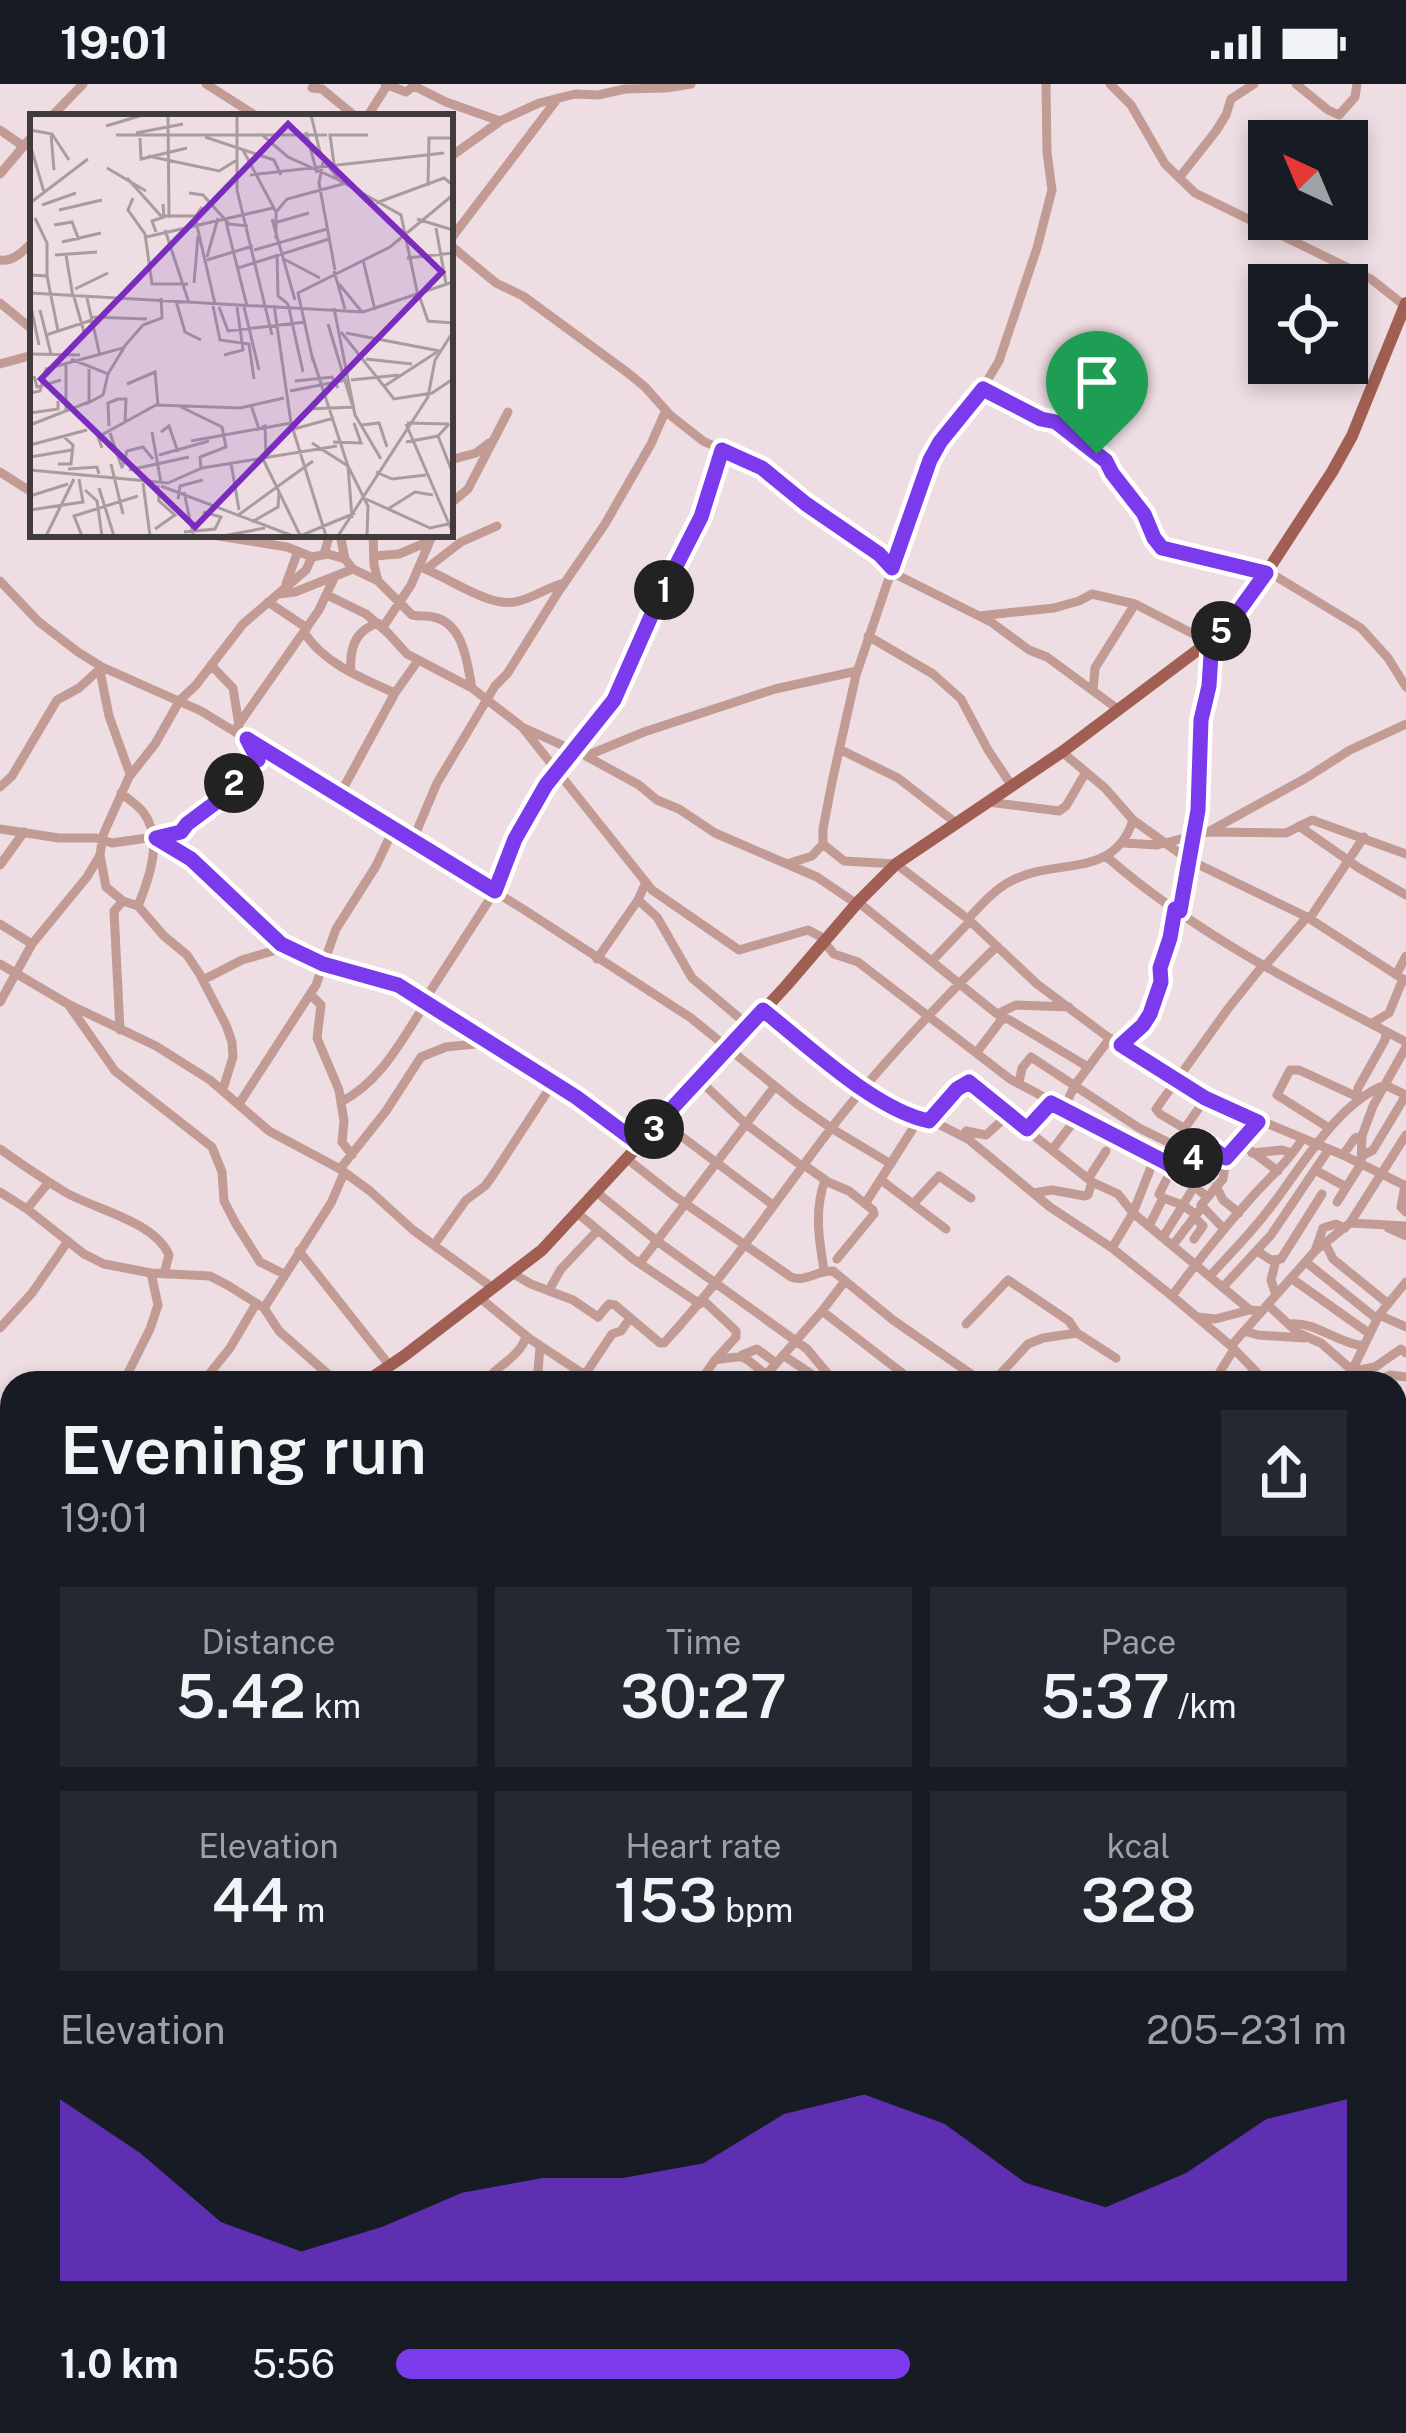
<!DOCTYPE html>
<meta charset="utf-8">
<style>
:root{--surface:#171b24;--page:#242831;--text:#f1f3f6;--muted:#9ea1a6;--accent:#7c3aed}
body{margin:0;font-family:"Public Sans",sans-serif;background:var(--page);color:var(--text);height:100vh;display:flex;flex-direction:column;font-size:45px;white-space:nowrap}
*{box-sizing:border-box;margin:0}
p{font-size:39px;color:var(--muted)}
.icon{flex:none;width:66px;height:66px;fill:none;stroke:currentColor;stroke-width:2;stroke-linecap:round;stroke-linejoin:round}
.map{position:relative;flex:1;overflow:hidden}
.panel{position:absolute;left:0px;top:1287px;width:1407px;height:1062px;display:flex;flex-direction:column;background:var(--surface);border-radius:36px 36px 0 0;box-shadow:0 6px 18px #0003}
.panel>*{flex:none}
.needle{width:78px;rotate:316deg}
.controls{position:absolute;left:1248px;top:36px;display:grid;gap:24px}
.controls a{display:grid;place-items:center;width:120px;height:120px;border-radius:0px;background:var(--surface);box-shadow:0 6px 18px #0003;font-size:60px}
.pin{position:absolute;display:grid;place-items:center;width:102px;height:102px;color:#fff;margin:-123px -51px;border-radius:50% 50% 50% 0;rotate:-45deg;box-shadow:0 0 12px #0007}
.pin .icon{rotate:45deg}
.km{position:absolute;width:60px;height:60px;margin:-30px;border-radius:50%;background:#222;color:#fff;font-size:33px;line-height:60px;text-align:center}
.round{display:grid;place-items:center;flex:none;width:126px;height:126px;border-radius:0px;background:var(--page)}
.summary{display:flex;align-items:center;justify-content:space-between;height:204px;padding:0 60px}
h1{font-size:66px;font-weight:600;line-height:90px}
.metrics{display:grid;grid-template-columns:repeat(3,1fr);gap:18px;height:204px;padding:12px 60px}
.metrics div{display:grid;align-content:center;border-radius:0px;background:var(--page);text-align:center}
.metrics b{font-size:60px;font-weight:600}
.metrics small{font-size:33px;font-weight:400}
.metrics p{font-size:33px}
.chart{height:336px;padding:24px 60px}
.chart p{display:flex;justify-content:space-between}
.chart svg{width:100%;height:216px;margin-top:12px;fill:var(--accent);opacity:.7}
ul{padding:0 60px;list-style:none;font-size:39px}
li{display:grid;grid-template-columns:192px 144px 1fr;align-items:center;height:90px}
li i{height:30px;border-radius:15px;background:var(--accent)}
.status{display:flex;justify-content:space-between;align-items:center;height:84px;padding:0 60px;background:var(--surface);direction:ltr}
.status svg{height:33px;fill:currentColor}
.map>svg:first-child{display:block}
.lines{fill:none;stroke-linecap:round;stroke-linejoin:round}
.minor{stroke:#c29c94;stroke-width:9}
.major{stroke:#a15f53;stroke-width:12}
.route-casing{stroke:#fff;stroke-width:24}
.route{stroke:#7c3aed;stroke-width:15}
.inset-road{fill:none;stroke:#a99ca0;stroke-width:3}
.view{fill:#7b2cbf;fill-opacity:0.15;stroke:#7b2cbf;stroke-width:6}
.inset-edge{fill:none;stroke:#413b3c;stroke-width:6}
</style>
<div class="status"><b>19:01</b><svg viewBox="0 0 49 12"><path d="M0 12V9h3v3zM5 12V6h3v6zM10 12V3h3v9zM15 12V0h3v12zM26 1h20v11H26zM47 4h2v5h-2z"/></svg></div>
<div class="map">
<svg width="1406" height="2349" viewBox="0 0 1406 2349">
<rect width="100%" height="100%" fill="#eedde2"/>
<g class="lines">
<!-- minor -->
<path class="minor" d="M206,0l52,33
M385,0l21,8 8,-6 32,16 54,19 39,-18 36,-9 23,1 27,-6 41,-1 25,-4
M1046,0l1,68 5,38 -15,58 -38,113 -23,38 -36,43 -20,45 -64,188 -24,107 -9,47v15l21,17 52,3 72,55 69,65 68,51 101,63 137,57 63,31
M1110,0l21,21 34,59 30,29 176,86 34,27
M1296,0l32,26 11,5 16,-18 2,-13
M312,4l10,1 34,28
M51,33l32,-33
M367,33l21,-33
M0,46l23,16
M450,73l49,-35
M0,90l33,-39
M1179,94l37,-47 10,-16 5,-16 23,-15
M450,156l108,-142
M450,161l46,38 27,13 105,77 17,14 25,28 33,26 59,27 44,36 73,50 13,14
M0,176c15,2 23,-10 33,-18
M0,219l33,27
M0,280l33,-9
M983,305l58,30 20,6 44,35 39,54 10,25 8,9 104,25
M450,376l26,-7 13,-10
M0,388l33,21
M450,420l18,-15 40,-77
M206,450l81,13 25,10 16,-3 17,5
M340,450l5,25 8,10 25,12 34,34c7,2 14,0 21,2 31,6 34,46 39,71
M373,450l1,31 4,16
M324,470l6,-20
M374,472l25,-2 31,-13
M420,483c27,9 71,43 99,34 16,-4 29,-14 45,-18
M426,485l35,-27 36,-16
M1267,487l94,57 27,30 18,29
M891,488l100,50 38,28 18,7 72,53
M0,497l39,41 39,30 24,15 99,44 322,198 168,109 106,86 34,24 60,36
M286,500l12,-33
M279,510l16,-2 58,-23
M327,511l39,19 22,19 19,21 65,34 50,39 64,29 53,29 18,15 22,9 36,24 102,44 40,27
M268,518l39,26
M979,532l75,-8 25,-7 13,-7 43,10 74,38
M383,543l28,-42 22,-51
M304,548c19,31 59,47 91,61
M868,552l65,38 28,25 27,51 24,36
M211,581l22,23 6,37
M100,587l9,45 21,58
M351,588c-2,-23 4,-42 27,-49
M1093,607l2,-23 40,-64
M522,643l130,163 87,60 69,-20 19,10
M234,647l85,-121 16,-34
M839,665l59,29 58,45
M1062,668l43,36 28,32 56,40 118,57 99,64
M586,672l58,-24 131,-43 82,-18
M0,703l12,-11 45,-76 22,-12 23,-21
M121,709c7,6 17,12 22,19 21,27 6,67 -5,94
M339,712l56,-103 22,-31
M988,718l71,9 7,-5 20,-34
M1299,742l60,42 47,27
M0,745l59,9h37l16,5 64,-9 51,-40 22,-31 27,-6
M1208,748l78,1 26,-13 94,34
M156,755l47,30 78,75 42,20 75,21 178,112 63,48
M412,758l25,-59 58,-97 12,-12 50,-80 48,-70 46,-80 15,-34
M1124,759l33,2 51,-13 98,-54 44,-28 56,-26
M1107,773c88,77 196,131 299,185
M790,779l22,-7 11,-12
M0,781l24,-33
M638,816l19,17 35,61 57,48
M858,818l139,112 19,-9 53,2
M1180,827l18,-101 3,-90 8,-34 3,-47
M1310,834l54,-81
M968,835c12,-13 27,-30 43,-38 45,-24 103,-1 122,-61
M0,840l32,20
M824,858l10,12 24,8 152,117 155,83 41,34
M597,875l41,-59 8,-18
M932,877l38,-40
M0,880l68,40 88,42 54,34 59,51 71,38 30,22 43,39 80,58
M1265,882l42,-49
M1396,891l10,-19
M203,896l39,-20 45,-13
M310,910l11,11 -4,33 22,52 5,31 -2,21 10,13
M424,917l71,-110 20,-52 31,-54 67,-85 43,-95 45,-88 21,-67
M0,918l32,-58 55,-67 13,-22
M68,920l47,67 97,76 10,25 2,29 12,23 24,38 24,12
M763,926l100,79 48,28 25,6 32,16 82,68 62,41 60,48 59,50 36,37
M1371,940l18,-11 14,-34
M120,946l-6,-119 9,-10
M1121,961c33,-27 34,-38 39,-78 1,-9 7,-19 10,-28 2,-10 4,-20 5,-30
M977,968l25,-33h6l80,48
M698,995l48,45 57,43
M1019,999l3,-15 9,-11 108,71 37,18 -11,16
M223,1005l10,-32 -1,-15 -6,-17 -27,-52 -12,-18 -23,-19 -26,-30 -15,-5 -17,-14 -6,-32 3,-20 26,-58 26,-33 25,-44 16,-15 47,-61 63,-54 6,-13
M1357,1013l1,-9 27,-48 1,-8
M1206,1014l-19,27 -5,2 -22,-13 -4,-5 71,-99 36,-45
M341,1018c41,-21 61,-63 85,-99
M239,1020l77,-119 20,-56 40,-63 17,-36
M1064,1024l11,-23 35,-47
M661,1037l112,84
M929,1037l28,-32 12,-6 39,32
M1329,1044l-52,-33 13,-25h9l61,28
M1027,1045l24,-26
M966,1047l20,4 22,-20 84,67 26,12 15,19 117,97 12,1
M1239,1058l39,29
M0,1065c21,15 43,30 65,43 31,18 89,29 104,63l-5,19
M1052,1066l26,-34
M1252,1069l30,-3 10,3
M1343,1071l12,-17 7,-2 11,-30 33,-59
M1362,1072l11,-6 33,-55
M626,1074l47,37 118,82c13,6 27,-7 42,-6l60,49 91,63
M804,1081l24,17 21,9 24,19 1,4 -37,45
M340,1085l46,-58 35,-54 25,-10 39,-4
M1315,1086l31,17
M1183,1090l20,-33 13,9
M1088,1095l18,-28
M881,1096l65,49
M1405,1101l-4,22 5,5
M1216,1102l7,14 16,13
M595,1107l62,50 150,108 20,24 -7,10
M0,1108l27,17 57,45 20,10 47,9 59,3 19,10 35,22 15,23 59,52
M1034,1109l18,-3 33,6 3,-1 4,-13
M1163,1114l-4,-4 14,-27
M1337,1118l24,-38 1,-28
M865,1120l54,-85
M913,1120l26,-28 32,22
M27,1125l22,-27
M576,1128l57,47 67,45
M1194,1133l9,9 -9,13
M1350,1139l56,3
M1149,1142l14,-28 20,7 33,-55 10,8
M1388,1144l18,8
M1224,1145l-23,-24 22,-26 3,-21 3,-6 29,-30
M1163,1153l20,-32 13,10
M434,1161l32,-45 19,-14 8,-11 60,-92
M1173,1161l26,-34
M1326,1161l7,14 53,43
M1112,1164l21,-35 22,-56
M299,1167l91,115
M1257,1167l14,9 10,-1 41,-65
M1315,1167l8,-23 13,-4 9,4
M1306,1178l71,57
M640,1179l135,-177
M824,1186c-5,-30 -10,-60 1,-90
M512,1189l19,11 42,16 25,17 11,-13 6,1 45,38h4c60,-65 111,-141 165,-212 51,-66 109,-127 168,-185
M1210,1192c19,-21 39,-41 56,-63 33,-41 69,-109 119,-128l21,10
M1291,1194l79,56
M1223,1203l48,-52 58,-86
M549,1206l12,-21 36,-38
M1276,1211l-5,-15 5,-20
M1172,1212c25,-34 52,-68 80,-99 18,-20 37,-36 51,-59
M480,1214l50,41 67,44
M703,1216l33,31v6l-21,23
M1268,1221l30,28 23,10 32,28 22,-4 26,-18 5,4
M264,1224l67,-105 13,-30
M822,1227l23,-30
M1379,1231l27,12
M1198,1233l17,2 35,-9
M966,1240l42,-44 61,41 8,12
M1289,1240c27,-3 47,19 75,22
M0,1244l32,-35 36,-52
M1244,1247l14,4 46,3
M1231,1262l84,-95 35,-28 56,-88
M742,1271l15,-6 19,14
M783,1271l40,27
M584,1292l28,-42 9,-3 9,-13
M123,1299l27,-54 8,-24 -7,-32
M202,1299l28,-35 26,-44
M462,1299l13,-7h14
M484,1299c13,-18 35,-25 42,-46
M537,1299l3,-36
M699,1299l16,-23c32,-5 25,-7 51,15l56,-64 93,72
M992,1299l36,-39 15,-6 34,-5 39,25
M1213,1299l21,-34
M1346,1299l33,-68 27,-33
M1372,1299l18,-8 16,2
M1395,1349l11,4
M0,1354l12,2
M1401,1378l5,3
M1395,1411l11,6
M1395,1490l11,-10
M1395,1546l11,8
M1395,1668l11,7
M0,1669l9,-8
M0,1714l12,-15
M1395,1722l11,-15
M0,1778l12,-25
M0,1852l12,7
M1395,1976l9,-10
M1395,2001l9,-9
M1395,2029l11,-13
M1395,2047l11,-11
M1395,2071l11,9
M0,2096l12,-6
M1395,2123l11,-5
M1402,2148l4,-21
M1395,2222l11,-13
M0,2232l12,-24
M1395,2265l11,5
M0,2268l12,7
M1395,2296l5,-4 6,6
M0,2312l5,3 7,17
M16,2337l8,8 -2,4
M71,2337l14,8 6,-8
M104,2337l15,12
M220,2337l7,12
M310,2337l19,12
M563,2337l25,12
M666,2337l28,12
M769,2337l19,12
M809,2337l19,12
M931,2337l16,12
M1053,2337l11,12
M1100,2337l14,12
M1213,2337l22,12
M1274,2337l-1,2 14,10
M1304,2337l16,12
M1363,2337l19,12
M47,2349l7,-12
M127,2349l11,-12
M155,2349l10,-12
M181,2349l7,-8 -5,-4
M276,2349l7,-12
M427,2349v-12
M437,2349l9,-12
M539,2349l6,-12
M627,2349l7,-12
M652,2349l6,-12
M703,2349l7,-12
M851,2349l9,-12
M881,2349l8,-12
M987,2349l12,-12
M1139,2349l6,-9 18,6 5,-9
M1187,2349l3,-4 4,4
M1388,2349l18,-25"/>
<!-- major -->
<path class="major" d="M364,1299l40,-27 138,-106 244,-264 72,-84 38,-38 166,-112 153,-115 40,-47 77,-118 20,-36 54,-133
M0,1577l12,-13"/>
</g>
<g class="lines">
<!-- route casing -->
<g class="route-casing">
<path id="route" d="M983,305l58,30 15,3 50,39 6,12 32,41 10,24 8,10 104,25 -31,43 -23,23 -3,47 -8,34 -3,90 -18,101 -5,-2 -5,29 -10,30 1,14 -11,32 -7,11 -22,20 84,53 53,24 -32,36 -23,-16 -20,32 -18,-12 -114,-59 -24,26 -58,-47 -12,7 -28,32c-54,-11 -122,-76 -166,-111l-124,134 -63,-47 -178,-112 -75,-21 -42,-20 -90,-85 -35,-21 25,-6 6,-8 40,-30 18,-28 13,-6 -11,-21 248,152 20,-52 31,-54 68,-85 42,-95 45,-88 21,-67 40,18 44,36 73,50 13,14 38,-108 10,-18z"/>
</g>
<!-- route -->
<use href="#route" class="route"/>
</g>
<!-- overview -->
<g transform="translate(30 30)">
<rect width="423" height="423" fill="#eedde2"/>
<path class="inset-road" d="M138,1l1,103M207,1v75l35,145M281,1l10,41 18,24 62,35 17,81M76,12l37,-11M0,16l22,4 17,26M276,18l11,41M106,19l47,-9M21,20l3,36M231,20l27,23 51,23M86,21h211M175,23l69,23 7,15M110,24l1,21 46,-11M0,30l14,48M213,36l33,62M118,42l71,15 18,-11M293,48l-4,21 16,87M304,50l-4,-29h38M77,54l39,23M220,61l194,-22M97,64l34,38h34M398,72l1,-48h24M159,79l14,2 26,29 19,2M103,84l-5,12 17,24 7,50h36M0,89l58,-44M346,89l68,-25 9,7M12,91l34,-12M172,93l-7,10 20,87M29,96l43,-10M5,104l12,25v33M242,105l23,81M387,105l36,11M196,108l21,84M244,109l35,-10M24,111l18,-3 7,18M406,114l10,56M135,116l24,73M126,118l-4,-11 12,-4 -1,-13M116,123l127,-29M246,125v-27l11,-13 56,-15M32,128l39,-9M224,136l73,-21M247,140l1,42 10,8M25,141l42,-3M36,141l7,42M177,143l11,-39M252,144l38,20M377,144l46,-5M177,146l46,-14M333,146l12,50M208,154l91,-29M304,157l11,38M0,161l17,1 11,55M164,169l4,-47M309,170l23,28M45,175l33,-16M0,179l333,19 90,-30M389,181l9,26 25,2M44,183l10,35M57,184l13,58M146,187l9,31 16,8M0,188l9,43M258,190l15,68M244,191l17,118 35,113M183,192l7,34 29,4 5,35M189,193l9,24 78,-9M214,193l15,63M304,194l21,107 26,44M10,196l11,44M61,203l56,2M298,210l24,80M311,218l53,67 38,-6 21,-14M316,219l94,18M16,221l46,-15M0,240l50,1M194,241l19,-5 -6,-43M282,242l36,110 4,52M41,245l37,15 17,-28M336,245l46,5M283,247l-15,-68 92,-46 63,-52M4,262l3,11 24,-7M321,266l48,-5M265,267l37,-4 6,11M97,270l28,-12 3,33M353,273l54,-35M260,277l56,-11M0,279l10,-2 6,-22 77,-21 20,-23 19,-7 -1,-20M56,290l17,-9 5,-21M221,291l8,24 6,-3 1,30M149,292l43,21 4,20 -26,10 1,12M278,295l47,-2M36,296v-48M0,299l28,-4v-8M377,309l42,1M376,310l47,109M0,311l59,-23v-33M332,311l17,-2 8,24M79,312l-1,-23 10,-4h8l-1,24M264,315l40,-11M122,318l9,51M131,318l8,-6 9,26M80,319l12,35M408,322l15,38M161,327l100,-18M303,328l28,1 -7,-20M376,328l32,-6 11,-12M282,329l36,23M0,331l57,-15M72,334l-4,-11 58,-32 84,3 44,-10M129,341l50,-14M0,343l42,-7M232,343l38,78M201,349l8,47M28,350h13l2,-19 -9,-8M81,350l12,50M318,352l20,40 -1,30M92,354l5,-17 16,-4 10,12M38,355l29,-2 2,7M0,356l138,13 34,-15 135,-22M99,356l60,-13M346,358l16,7 34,-4M113,369l7,53M131,372l132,50M69,374l15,48M55,376l12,11 5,35M154,378l9,42M0,382l38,-12M148,385l2,-13 23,-6M336,385l64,29 23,-5M358,395l27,-17 18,3M0,396l53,-8 -4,-23M207,402l76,-55M222,408l26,-15 1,-15M125,415l20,-14 -16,-14 -1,-16M154,418l31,-3 6,-12 -18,-5M16,422l28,-57M52,422l-8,-20 64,-20M193,422l42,-8M270,422l55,-23M308,422l90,-139 7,-37 18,-28"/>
<path class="view" d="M258,10l154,148 -247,255 -154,-148z"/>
<rect width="423" height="423" class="inset-edge"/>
</g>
</svg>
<div class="controls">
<a><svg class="needle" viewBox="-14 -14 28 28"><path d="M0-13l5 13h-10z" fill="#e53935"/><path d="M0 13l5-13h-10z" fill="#9ea1a6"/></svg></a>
<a><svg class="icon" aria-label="locate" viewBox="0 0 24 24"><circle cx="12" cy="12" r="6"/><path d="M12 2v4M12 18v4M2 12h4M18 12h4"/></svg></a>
</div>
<div class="pin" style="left:1097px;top:370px;background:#1e9e55"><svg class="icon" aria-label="arrive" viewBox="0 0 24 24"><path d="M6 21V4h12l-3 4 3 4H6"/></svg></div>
<b class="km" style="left:664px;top:506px">1</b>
<b class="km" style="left:234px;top:699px">2</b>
<b class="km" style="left:654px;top:1045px">3</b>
<b class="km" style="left:1193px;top:1074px">4</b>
<b class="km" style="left:1221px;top:547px">5</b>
<section class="panel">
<div class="summary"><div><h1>Evening run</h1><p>19:01</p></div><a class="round"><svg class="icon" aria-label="share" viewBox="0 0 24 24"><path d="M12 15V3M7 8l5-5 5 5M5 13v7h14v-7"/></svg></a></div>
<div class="metrics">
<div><p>Distance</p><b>5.42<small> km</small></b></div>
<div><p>Time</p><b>30:27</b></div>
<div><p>Pace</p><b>5:37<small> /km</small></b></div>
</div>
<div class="metrics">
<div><p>Elevation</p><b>44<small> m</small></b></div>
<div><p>Heart rate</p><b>153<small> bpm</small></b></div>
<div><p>kcal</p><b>328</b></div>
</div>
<div class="chart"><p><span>Elevation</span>205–231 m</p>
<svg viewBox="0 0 160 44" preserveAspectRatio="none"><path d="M0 44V7L10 18L20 32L30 38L40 33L50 26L60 23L70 23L80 20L90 10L100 6L110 12L120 24L130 29L140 22L150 11L160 7V44z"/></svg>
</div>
<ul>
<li><b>1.0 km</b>5:56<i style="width:54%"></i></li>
</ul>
</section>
</div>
